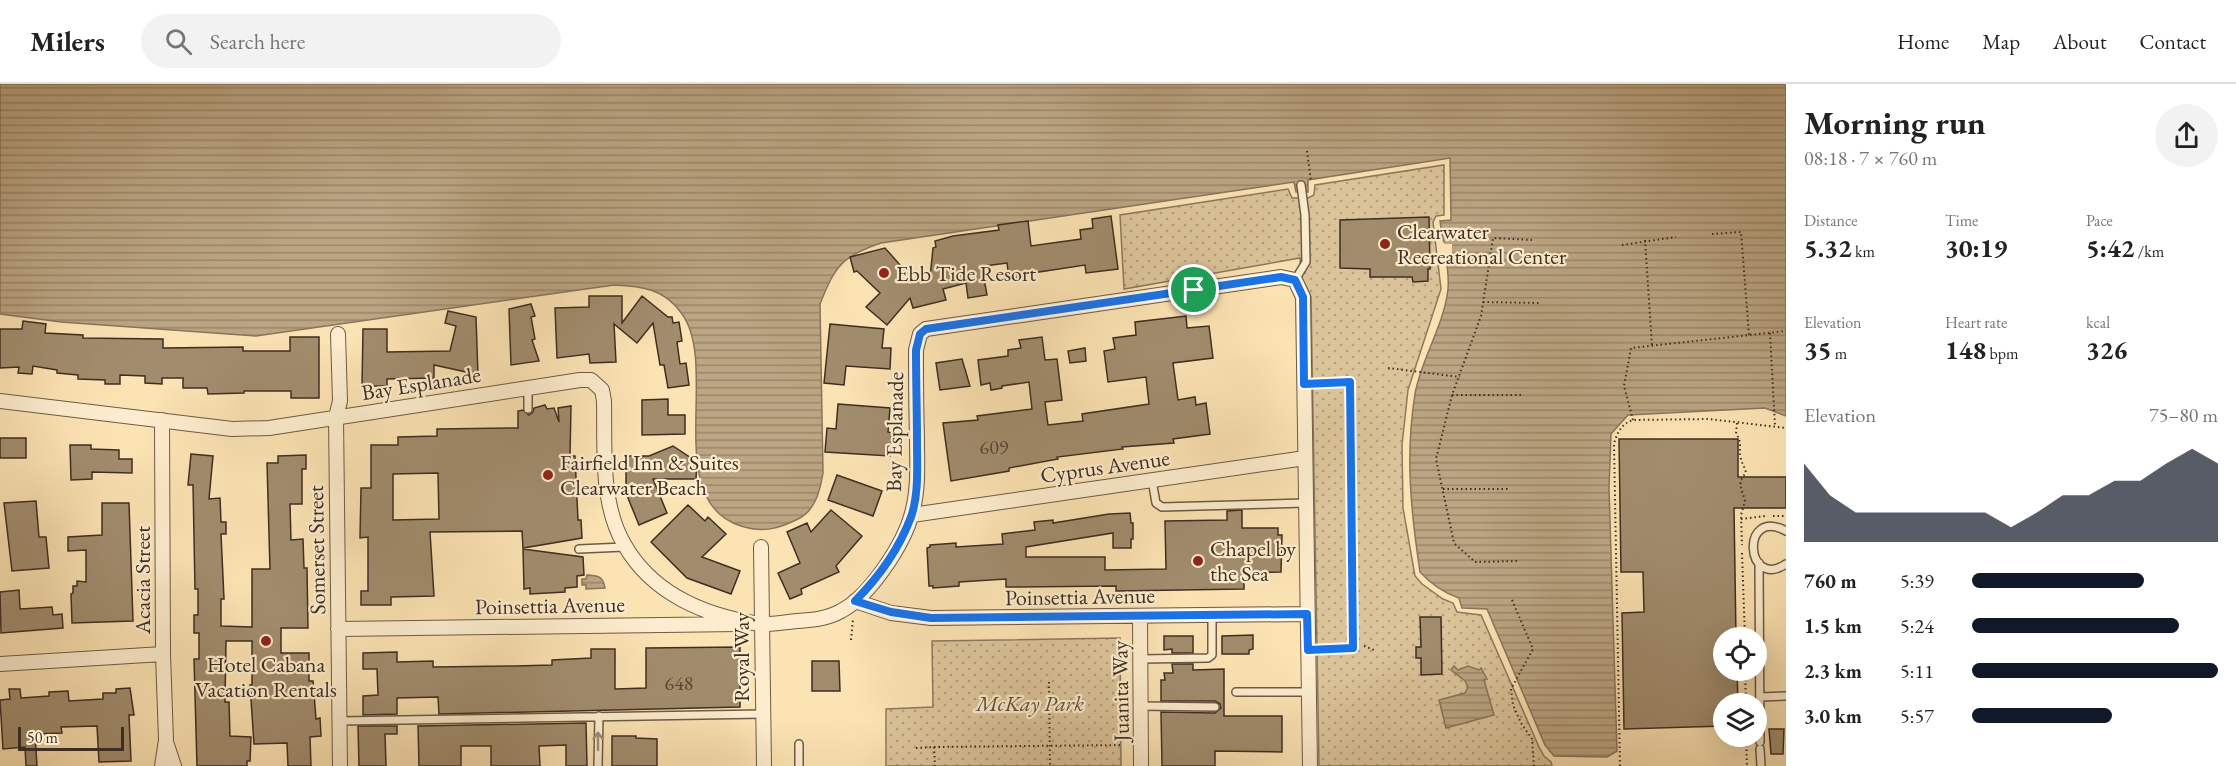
<!DOCTYPE html>
<meta charset="utf-8">
<style>
:root{--surface:#fff;--page:#f2f2f2;--text:#222;--muted:#767676;--line:#e0e0e0;--accent:#111827}
body{margin:0;font-family:"EB Garamond",serif;background:var(--page);color:var(--text);height:100vh;display:flex;flex-direction:column;font-size:22px;white-space:nowrap}
*{box-sizing:border-box;margin:0}
p{font-size:20px;color:var(--muted)}
.icon{flex:none;width:33px;height:33px;fill:none;stroke:currentColor;stroke-width:2;stroke-linecap:round;stroke-linejoin:round}
.map{position:relative;flex:1;overflow:hidden}
.details{display:flex;flex-direction:column;background:var(--surface);width:450px}
.details>*{flex:none}
.controls{position:absolute;left:1713px;top:543px;display:grid;gap:12px}
.controls a{display:grid;place-items:center;width:54px;height:54px;border-radius:50%;background:var(--surface);box-shadow:0 6px 24px #0002;font-size:30px}
.scale{position:absolute;left:18px;bottom:15px;width:106px;box-sizing:border-box;padding-left:6px;border:3px solid #3e2e22;border-top:0;font-size:16px;line-height:21px;white-space:nowrap;color:#3e2e22;-webkit-text-stroke:4px #fdedce;paint-order:stroke}
.pin{position:absolute;display:grid;place-items:center;width:51px;height:51px;color:#fff;margin:-26px;border:3px solid #fff;border-radius:50%;box-shadow:0 2px 6px #0007}
.round{display:grid;place-items:center;flex:none;width:63px;height:63px;border-radius:32px;background:var(--page)}
.summary{display:flex;align-items:center;justify-content:space-between;height:102px;padding:0 18px}
h1{font-size:33px;font-weight:700;line-height:45px}
.metrics{display:grid;grid-template-columns:repeat(3,1fr);gap:9px;height:102px;padding:6px 18px}
.metrics div{display:grid;align-content:center}
.metrics b{font-size:26px;font-weight:700}
.metrics small{font-size:16px;font-weight:400}
.metrics p{font-size:16px}
.chart{height:168px;padding:12px 18px}
.chart p{display:flex;justify-content:space-between}
.chart svg{width:100%;height:108px;margin-top:6px;fill:var(--accent);opacity:.7}
ul{padding:0 18px;list-style:none;font-size:20px}
li{display:grid;grid-template-columns:96px 72px 1fr;align-items:center;height:45px}
li i{height:15px;border-radius:8px;background:var(--accent)}
header{display:flex;align-items:center;gap:36px;box-sizing:border-box;height:84px;padding:0 30px;background:var(--surface);border-bottom:2px solid var(--line)}
header strong{font-size:28px}
nav{display:flex;gap:33px;margin-inline-start:auto;font-size:21px}
.search{width:420px;height:54px;background:var(--page);display:flex;align-items:center;gap:15px;box-sizing:border-box;padding:0 21px;border-radius:33px;color:var(--muted);font-size:22px}
main{display:flex;flex:1;min-height:0}
.map>svg:first-child{display:block}
.park{fill:url(#park-dots);stroke:#8d795e;stroke-width:1.5}
.water{fill:url(#water-rules);stroke:#89755c;stroke-width:1.5}
.pier{fill:#fce3b3}
.building{fill:#a18c6d;stroke:#3e2e22;stroke-width:1.5;fill-rule:evenodd}
.lines{fill:none;stroke-linecap:round;stroke-linejoin:round}
.lane-casing{stroke:#6e5b46;stroke-width:10}
.street-casing{stroke:#6e5b46;stroke-width:16}
.path{stroke:#3e2e22;stroke-width:2;stroke-dasharray:1.5 3;stroke-linecap:butt}
.lane{stroke:#fdedce;stroke-width:7}
.street{stroke:#fdedce;stroke-width:14}
.oneway{stroke:#9e8e78}
.route-casing{stroke:#fff;stroke-width:12}
.route{stroke:#1a73e8;stroke-width:8}
.poi-dot{fill:#8f2418;stroke:#fdedce;stroke-width:2}
.labels{text-anchor:middle;stroke-width:4.5;stroke-linejoin:round;paint-order:stroke}
.number-label{font-size:20px;fill:#574635}
.poi-label{font-size:22px;fill:#3e2e22;stroke:#fdedce;text-anchor:start}
.street-label{font-size:22px;fill:#3e2e22;stroke:#fdedce}
.park-label{font-size:22px;font-style:italic;fill:#5e4c3a;stroke:#fdedce}
</style>
<header>
<strong>Milers</strong>
<div class="search"><svg class="icon" aria-label="search" viewBox="0 0 24 24"><circle cx="10" cy="10" r="6"/><path d="M15 15l6 6"/></svg>Search here</div>
<nav><a>Home</a><a>Map</a><a>About</a><a>Contact</a></nav>
</header>
<main>
<div class="map">
<svg width="1786" height="682" viewBox="0 0 1786 682">
<defs>
<pattern id="park-dots" width="8" height="8" patternUnits="userSpaceOnUse" patternTransform="scale(1.5)"><rect width="8" height="8" fill="#dcc49a"/><path d="M2 2h.1M6 6h.1" fill="none" stroke="#b4a07d" stroke-width="1.8" stroke-linecap="round"/></pattern>
<pattern id="water-rules" width="6" height="5" patternUnits="userSpaceOnUse" patternTransform="scale(1.5)"><rect width="6" height="5" fill="#bba582"/><path d="M0 2.5h6" fill="none" stroke="#99876a"/></pattern>
</defs>
<rect width="100%" height="100%" fill="#fce3b3"/>
<filter id="stains"><feTurbulence type="fractalNoise" baseFrequency=".00333" numOctaves="4"/><feColorMatrix values="0 0 0 0 .2 0 0 0 0 .09 0 0 0 0 .02 0 0 0 .5 -.17"/></filter>
<radialGradient id="worn" r=".72"><stop offset=".6" stop-color="#630" stop-opacity="0"/><stop offset="1" stop-color="#630" stop-opacity=".3"/></radialGradient>
<!-- park -->
<path class="park" d="M1444,81v50l-8,1 -3,6 8,67 -33,101 -6,55 1,63 12,68 7,8 21,15 10,4 4,9 24,3 58,132 5,9 7,6 1,4h-233l-8,-469 -10,-21 -1,-18 -176,31 -4,-74 168,-26 4,9h16l6,-3 1,-10z
M1120,554l1,128h-235v-57l47,-2 -1,-66z"/>
<!-- water -->
<path class="water" d="M0,0h1786v332l-21,-8 -137,7 -17,19 -2,54 8,263 -10,6 -53,-1 -9,-11 -58,-136 -25,-1 -3,-10c-15,-5 -28,-14 -39,-26 -9,-60 -15,-116 -5,-178 6,-35 29,-68 33,-105 2,-21 -5,-46 -8,-68l11,-1 -1,-62 -142,22v12h-12l-2,-10 -413,61c-39,13 -46,23 -61,61l3,169c-3,18 -8,38 -25,46 -20,10 -35,14 -57,7 -80,-25 -21,-160 -59,-212 -17,-25 -40,-28 -68,-29l-358,51 -195,-14 -61,-8z
M587,491c12,1 16,1 18,13l-19,1v-4h-4v-6h4z
M1454,582l4,4 10,-4 11,4 2,-2 6,11 -3,1 10,35 -48,13 -7,-28 26,-7 3,-6 -3,-6 -14,-11z"/>
<!-- pier -->
<path class="pier" d="M1439,154l6,6h7v16h-10z"/>
<!-- building -->
<path class="building" d="M1111,132l7,53 -32,4 -1,-8 -59,9v3l-17,2 -2,-16 -22,3 1,7h-3l4,22 -19,3 -2,-15 -23,6 3,11 -33,8 -3,-10 -23,27 -21,-18 14,-14 -23,-22 -3,1 -4,-15 35,-9 30,34 15,-4 3,-30 3,-1 -1,-6 18,-5 46,-6 -1,-5 30,-4 3,25 50,-7 -1,-9 13,-2 -1,-9z
M1429,133l1,52h-2v12l-15,1 -1,-5h-42v-8l-30,-1v-48z
M589,212h33v27l20,-27 26,21h4l1,6 6,-1 3,19 -5,1 3,22 6,-1 3,22 -21,3 -4,-23h-4l-7,-42 -16,20 -23,-19 2,38 -26,1 -1,-9 -32,4 -2,-50 34,-1z
M531,220l4,12 -4,1 4,22 -3,1 7,21 -28,4 -2,-56z
M448,227l28,6 2,59h-11l-1,-4 -32,-7v13l-47,1v7h-25l1,-57h24v23l63,-1 6,-25 -11,-3z
M1186,232l1,12 22,-2 4,32 -40,5 5,37 17,-3 1,8 10,-2 4,31 -37,5 1,4 -52,4 1,2 -66,8 1,2 -49,9v3l-58,10 -8,-58 35,-3 -1,-4 55,-7 -3,-27 -27,4v2l-11,2 -1,-7 -9,2 -3,-25 30,-4v-6l13,-2 -2,-8 23,-3 3,23 12,-1 5,41 -17,2 3,23 35,-4 -1,-7 67,-10 -3,-27 -38,5 -4,-31 11,-2 -2,-11 23,-3 -1,-13z
M23,237l23,3 -1,9 38,2v3l80,1v9l80,-1v4h47v-14h29v61h-28v-7h-47v2l-36,1 -1,-6h-24v-10h-21v6l-17,-1v-7l-25,-1v9h-15v-4l-27,-1v-4l-21,-2v-3l-24,-4 -1,8 -14,-1 1,-6 -19,1v-39h22z
M830,240l54,5 -2,19h9l-1,21 -44,-3 -2,19 -20,-2z
M1085,264l1,13 -16,2 -2,-12z
M962,275l8,27 -30,4 -4,-27z
M668,315v16h17v19l-43,1v-35z
M838,320l52,4 -2,24 4,1 -2,23 -65,-4 2,-24 9,1z
M545,321l2,4 7,-1 5,14 -1,-14 13,-2 -1,50h5l3,64h3l1,18 -59,10 -1,-17 -92,1 4,64 -43,1v8h-30v-14h7v-54l-8,1 1,-50h10v-43h27v-8l39,-1v-7l81,-1v-17l5,-1 6,5 4,-3 1,-4zM438,389l1,46 -46,1v-46z
M0,354h26v20h-26z
M1619,355h119v38h48v31h-52l2,130h-12v32h13l1,34h-14v22l-100,3 -2,-116 22,-1 -1,-40h-22z
M70,361h21v4l28,1v9h13v14l-40,-1v7l-21,1z
M673,362l24,16 -1,17h-43l14,34 -28,12 -13,-32v-37h23z
M191,370l22,2 -4,43 11,-1 1,24h5v12h-5l3,65h-3v27l31,1v-58h18l-3,-106h11v-7l28,-1v14h-4v35h-12l1,36 12,-1 1,29h3l1,60h-27v25h28v28h4l3,38 4,-1 1,18 -11,1 1,29h-23l-1,-23 -33,1 -4,-59h2v-44h-26l-1,61h4l1,34 21,1 -1,24h-3v5h-50l-3,-107h5v-26h-5v-18h4v-26h-3l-2,-104h-5z
M837,391l45,16 -9,25 -45,-16z
M36,417l3,36h7l3,31 -37,3 -8,-68z
M102,419h27l4,118 -61,2 -1,-29 2,-1v-7h4v-5l9,1v-32l-18,1v-14l34,-2z
M688,421l17,16 3,-4 18,17 -24,23 38,14 -9,23 -44,-16 -36,-36z
M831,426l31,26 -26,30 3,6 -38,17 1,5 -12,5 -12,-26 22,-10 -13,-31 20,-9 4,9z
M1242,426v18h36v7h4l-1,37 -37,1v16l-128,2v-5l-110,1v-8l-47,3v4l-26,2v-2h-4l-2,-38 3,-1v-2l26,-2v4l47,-3 -1,-10 33,-4 -1,-8 19,-2v3l56,-9 21,-1 1,10h2v16h-2v9h-18v-15l-87,14v10h79v13l61,-1 -1,-48 62,-1v-9z
M523,465l60,8 1,18 -7,1v11l-12,1v4l-35,2v-6l-6,1z
M19,506l1,19 32,-2 1,8 9,-1 1,14 -62,5 -1,-41z
M1420,533h21l1,57 -21,1v-17h-5v-11h5z
M1253,551v14l-4,1v4h-27v-18z
M1164,552h29v17h-21v-4l-8,1z
M740,563v60l-301,7 -1,-17 -41,1v16l-34,1v-19l15,-1 -1,-26h-14v-16l34,-1v10l36,-1v6l82,-1 37,-1v-5l39,-2v-9h24v40l31,-1v-40z
M812,577h27l1,30h-28z
M1172,580h21v6l31,-1v47h58v36l-67,-1v15h-53l-1,-54 54,1 6,-5 -1,-4 -5,-3h-54v-21h4l-1,-7h9z
M130,604l4,27h-5l2,46 -32,1 -2,-36 -36,1 1,6 -27,1 2,32h-11l-1,-19 -22,2 -3,-49 10,-1 -1,-10h11l1,9 28,-2v-4l19,-1 1,10 34,-2v-6h13v-4z
M586,639l1,43h-21v-21l-27,1 1,20h-49v-20h-30v20h-42l-1,-40z
M358,642h39v8h-12l1,32h-27z
M1769,645h15l-1,25h-12z
M612,652h24v2l21,1v27h-45z"/>
<g class="lines">
<!-- lane casing -->
<g class="lane-casing">
<path id="lane" d="M1295,196l11,-18 -1,-47 -4,-30
M1304,300l46,-2 3,266 -45,2
M528,304v21
M1152,396l4,23 6,4 143,-4
M1786,447c-46,-25 -41,60 0,33
M579,465l45,-2
M1759,479l1,179
M1140,575l68,-1 4,-3v-40
M1236,608h73
M1760,613l26,-1
M1141,622l74,1
M340,637l423,-7
M799,660v22
M1760,665l1,17
M598,682l1,-50"/>
</g>
<!-- street casing -->
<g class="street-casing">
<path id="street" d="M338,250l2,67 -4,16 4,349
M0,317l232,28 37,-1 311,-48h11l11,10 2,11c1,46 -4,102 20,143 28,50 82,72 136,80 12,1 25,-2 37,-3 15,-1 30,-2 44,-10 29,-15 63,-67 71,-98 7,-25 5,-51 5,-77 -1,-29 -1,-57 -1,-86l4,-16 6,-5 355,-52 14,3 8,17 7,469
M162,336l1,234 3,86 -4,26
M912,431l393,-57
M761,463l3,219
M855,517l36,12 40,5 376,-4
M1140,533l1,149
M338,545l401,-5
M0,580l163,-10
M166,658l8,24"/>
</g>
<!-- path -->
<path class="path" d="M1307,67l4,30
M1712,150l29,-2 8,103
M1645,156l7,106
M1622,161l54,-8
M1483,218l57,1
M1770,249l5,93
M1388,284l72,9
M1452,311h69
M1633,336l-9,-34 7,-38 155,-17
M1737,339l-1,11c7,8 2,16 5,25 1,5 4,8 5,14 -10,10 -4,16 -1,28l-4,14 1,30
M1443,405h67
M1773,432h13
M1741,435l24,-3
M1742,469l3,85
M1517,477l-42,1 -21,-19 -18,-84 16,-64 29,-79 12,-78 39,2
M1512,516l21,49 -22,40 2,16 8,18 11,16 2,27
M851,556l2,-21
M1364,562l10,4
M1745,586l1,34
M1049,598l1,84
M1746,652l1,30
M934,663l189,-2
M916,664l18,-1 1,19
M1620,682l-6,-322c3,-11 7,-20 19,-24l76,-1 77,9"/>
<!-- lane -->
<use href="#lane" class="lane"/>
<!-- street -->
<use href="#street" class="street"/>
</g>
<!-- one-way arrows -->
<defs><path id="oneway-shaft" d="M-6 0H5M1.5-3L5.5 0L1.5 3" fill="none" stroke-width="1.6" stroke-linecap="round" stroke-linejoin="round" transform="scale(1.5)"/></defs>
<use class="oneway" href="#oneway-shaft" transform="translate(598 657) rotate(-90)"/>
<g class="lines">
<!-- route casing -->
<g class="route-casing">
<path id="route" d="M1281,193l14,3 8,17 1,87 46,-2 3,266 -45,2 -1,-36 -376,4 -40,-6 -36,-11c24,-24 44,-52 56,-84 8,-23 6,-50 6,-74 0,-31 -1,-62 -1,-93l4,-16 6,-5z"/>
</g>
<!-- route -->
<use href="#route" class="route"/>
</g>
<!-- markers -->
<g class="poi-dot">
<circle cx="1385" cy="160" r="6"/>
<circle cx="884" cy="189" r="6"/>
<circle cx="548" cy="391" r="6"/>
<circle cx="1198" cy="477" r="6"/>
<circle cx="266" cy="557" r="6"/>
</g>
<g class="labels">
<!-- number labels -->
<g class="number-label">
<text x="994" y="370">609</text>
<text x="679" y="606">648</text>
</g>
<!-- poi labels -->
<g class="poi-label">
<text x="1397" y="155">Clearwater<tspan x="1397" dy="25">Recreational Center</tspan></text>
<text x="896" y="197">Ebb Tide Resort</text>
<text x="560" y="386">Fairfield Inn &amp; Suites<tspan x="560" dy="25">Clearwater Beach</tspan></text>
<text x="1210" y="472">Chapel by<tspan x="1210" dy="25">the Sea</tspan></text>
<text x="266" y="588" text-anchor="middle">Hotel Cabana<tspan x="266" dy="25">Vacation Rentals</tspan></text>
</g>
<!-- street labels -->
<g class="street-label">
<text transform="translate(421 299) rotate(-9)" y="8">Bay Esplanade</text>
<text transform="translate(894 348) rotate(-89)" y="8">Bay Esplanade</text>
<text transform="translate(1105 382) rotate(-8)" y="8">Cyprus Avenue</text>
<text transform="translate(316 466) rotate(-91)" y="8">Somerset Street</text>
<text transform="translate(142 496) rotate(-90)" y="8">Acacia Street</text>
<text transform="translate(1080 512) rotate(-1)" y="8">Poinsettia Avenue</text>
<text transform="translate(550 521) rotate(-1)" y="8">Poinsettia Avenue</text>
<text transform="translate(741 573) rotate(-90)" y="8">Royal Way</text>
<text transform="translate(1120 607) rotate(-91)" y="8">Juanita Way</text>
</g>
<!-- park labels -->
<g class="park-label">
<text x="1030" y="627">McKay Park</text>
</g>
</g>
<rect width="100%" height="100%" filter="url(#stains)"/>
<rect width="100%" height="100%" fill="url(#worn)"/>
</svg>
<div class="controls">
<a><svg class="icon" aria-label="locate" viewBox="0 0 24 24"><circle cx="12" cy="12" r="6"/><path d="M12 2v4M12 18v4M2 12h4M18 12h4"/></svg></a>
<a><svg class="icon" aria-label="layers" viewBox="0 0 24 24"><path d="M12 4l9 5-9 5-9-5zM3 14l9 5 9-5"/></svg></a>
</div>
<div class="scale">50 m</div>
<div class="pin" style="left:1194px;top:206px;background:#1e9e55"><svg class="icon" aria-label="arrive" viewBox="0 0 24 24"><path d="M6 21V4h12l-3 4 3 4H6"/></svg></div>
</div>
<section class="details">
<div class="summary"><div><h1>Morning run</h1><p>08:18 · 7 × 760 m</p></div><a class="round"><svg class="icon" aria-label="share" viewBox="0 0 24 24"><path d="M12 15V3M7 8l5-5 5 5M5 13v7h14v-7"/></svg></a></div>
<div class="metrics">
<div><p>Distance</p><b>5.32<small> km</small></b></div>
<div><p>Time</p><b>30:19</b></div>
<div><p>Pace</p><b>5:42<small> /km</small></b></div>
</div>
<div class="metrics">
<div><p>Elevation</p><b>35<small> m</small></b></div>
<div><p>Heart rate</p><b>148<small> bpm</small></b></div>
<div><p>kcal</p><b>326</b></div>
</div>
<div class="chart"><p><span>Elevation</span>75–80 m</p>
<svg viewBox="0 0 160 44" preserveAspectRatio="none"><path d="M0 44V12L10 25L20 32L30 32L40 32L50 32L60 32L70 32L80 38L90 32L100 25L110 25L120 19L130 19L140 12L150 6L160 12V44z"/></svg>
</div>
<ul>
<li><b>760 m</b>5:39<i style="width:70%"></i></li>
<li><b>1.5 km</b>5:24<i style="width:84%"></i></li>
<li><b>2.3 km</b>5:11<i style="width:100%"></i></li>
<li><b>3.0 km</b>5:57<i style="width:57%"></i></li>
</ul>
</section>
</main>
